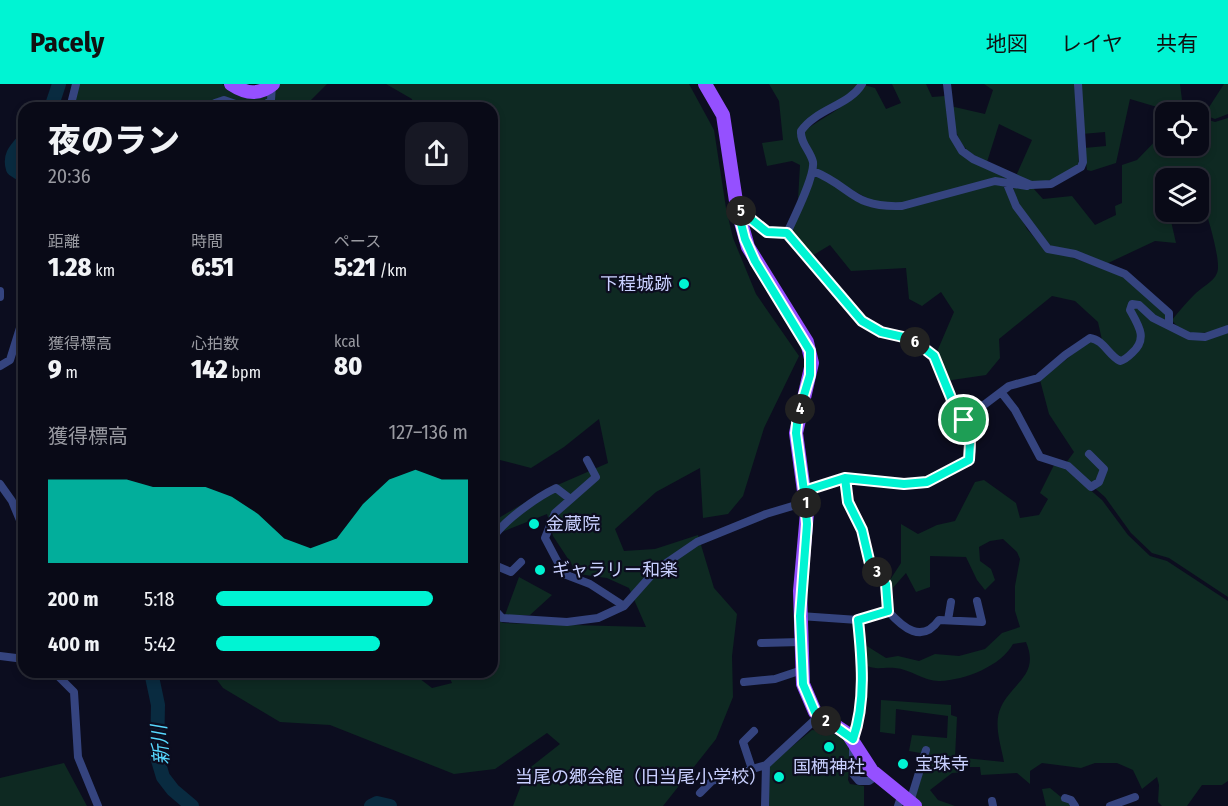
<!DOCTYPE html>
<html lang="ja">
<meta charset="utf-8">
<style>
:root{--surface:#090a17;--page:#171824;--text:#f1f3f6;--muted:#999aa1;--line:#292b36;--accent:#00f4d3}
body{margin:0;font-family:"Fira Sans Condensed","Noto Sans JP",sans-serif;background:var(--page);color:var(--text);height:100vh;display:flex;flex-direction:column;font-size:22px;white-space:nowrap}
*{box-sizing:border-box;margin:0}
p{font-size:20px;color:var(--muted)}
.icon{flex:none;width:33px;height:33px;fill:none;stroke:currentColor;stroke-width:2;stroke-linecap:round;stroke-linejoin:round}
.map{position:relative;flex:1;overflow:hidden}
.drawer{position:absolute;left:18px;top:18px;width:480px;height:576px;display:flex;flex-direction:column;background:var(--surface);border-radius:18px;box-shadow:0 3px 9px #0003,0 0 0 2px var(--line)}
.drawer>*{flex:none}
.buttons{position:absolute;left:1155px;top:18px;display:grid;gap:12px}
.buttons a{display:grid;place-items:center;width:54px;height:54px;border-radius:12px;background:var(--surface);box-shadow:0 3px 9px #0003,0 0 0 2px var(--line);font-size:30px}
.pin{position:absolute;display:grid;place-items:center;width:51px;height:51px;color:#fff;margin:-26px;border:3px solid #fff;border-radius:50%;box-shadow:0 2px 6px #0007}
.km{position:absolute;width:30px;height:30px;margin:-15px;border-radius:50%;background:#222;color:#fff;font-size:16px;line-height:30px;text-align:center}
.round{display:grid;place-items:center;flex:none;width:63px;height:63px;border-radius:18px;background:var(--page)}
.summary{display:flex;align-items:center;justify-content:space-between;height:102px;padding:0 30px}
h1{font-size:33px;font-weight:800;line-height:45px}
.figures{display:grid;grid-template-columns:repeat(3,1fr);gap:9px;height:102px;padding:6px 30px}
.figures div{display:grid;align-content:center}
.figures b{font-size:26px;font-weight:800}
.figures small{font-size:16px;font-weight:400}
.figures p{font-size:16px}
.chart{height:168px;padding:12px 30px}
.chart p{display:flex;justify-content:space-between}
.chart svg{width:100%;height:108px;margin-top:6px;fill:var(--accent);opacity:.7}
ul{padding:0 30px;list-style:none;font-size:20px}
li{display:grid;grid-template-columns:96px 72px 1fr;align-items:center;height:45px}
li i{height:15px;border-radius:8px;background:var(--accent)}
header{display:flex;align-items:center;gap:36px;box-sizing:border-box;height:84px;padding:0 30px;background:var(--accent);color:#111}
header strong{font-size:28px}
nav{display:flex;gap:33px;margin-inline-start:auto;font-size:21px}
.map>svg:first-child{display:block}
.green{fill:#0e2922}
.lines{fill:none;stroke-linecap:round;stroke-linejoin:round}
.river{stroke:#092b40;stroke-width:14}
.minor{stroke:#35447f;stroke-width:8}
.primary{stroke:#9550ff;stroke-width:14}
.route-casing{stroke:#fff;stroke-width:12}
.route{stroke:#00f4d3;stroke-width:8}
.poi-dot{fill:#00f4d3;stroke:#0c0d1f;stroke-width:2}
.labels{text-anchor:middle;stroke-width:4.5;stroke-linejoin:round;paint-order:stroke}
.poi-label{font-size:18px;fill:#c9d0ff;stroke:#0c0d1f;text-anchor:start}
.water-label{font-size:20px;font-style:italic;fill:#57d9ff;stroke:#0c0d1f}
</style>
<header>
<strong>Pacely</strong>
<nav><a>地図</a><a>レイヤ</a><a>共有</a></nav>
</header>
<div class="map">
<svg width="1228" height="722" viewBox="0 0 1228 722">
<rect width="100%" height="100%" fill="#0c0d1f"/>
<!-- green -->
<path class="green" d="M78,0h144l10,7 47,-7h48l-24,24h-79l2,-8 -15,8h-138z
M386,0h303l25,46 12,78 7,30 23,56 43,62 -35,72 -21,68 -15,18 -25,4 -3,-50 -44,24 -41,37 9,22 31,-2 43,-14 16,53 23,26 -5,42 1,41 -17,42 -53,67h-150l14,-36 33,-26 -13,-11 -52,36 -41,5 -124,-49 -50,-3 -57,-34 -12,-16h200l21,16 20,-5 -5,-11h45v-56l11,7 143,4 -17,-39 -22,-10 -29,-4 -25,-38 -6,-22 -55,22v-14l54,-32 62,-27 -9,-44 -35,28 -33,21 -39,-10v-350h-79l-1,-9z
M769,0h90l-12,13 -17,7 -28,22 9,45 -13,29 2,-35 -8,-4 -25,5 -5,-23 21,-3 -4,-39z
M892,0h34l6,13 13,-1 9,48 68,40 -27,-5 -94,24h-25l-62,-34 -11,-37c18,-14 51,-29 61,-47l11,3 11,21 15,-6z
M984,0h91l4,82c-23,13 -37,22 -63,10l16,-36 -33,-16 -12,38c-30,-13 -30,-26 -37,-56l35,8 8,-24z
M1080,0h100l3,24 -6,4h-11l-1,14 -12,15 4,-34 -27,-8 -14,64 -25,8 -4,-1 -3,-22 22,-2 -1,-14 -23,2z
M1224,0h4v30l-13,5 -11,-4z
M1199,33l16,5 13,-4v209c-20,5 -42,14 -56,-7 7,-9 14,-17 22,-25 6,-7 20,-13 23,-22 5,-11 -10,-58 -14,-71h-4l-1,-24h-32v34h12l-7,9 5,22 -21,-2 -49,23 -54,-16 -34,-43 -5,-18 20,1 10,11 29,-3 23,29 21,-10 -1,-9 7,-3v-38l15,-5 28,-29 1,15h32z
M816,91c22,8 35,28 59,33l120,-25 8,2 24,44 19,22 22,5 55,20 43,39 -1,6 -34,-19 7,30 -1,13 -17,13 -18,-18 -4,-18 -23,-21 -23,-5 -53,43 1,19 -14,17 -41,6 -9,-27 18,-42 -13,-20 -19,14 -13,-7 -3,-31 -55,3 -21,-26 -20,12 -19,-24 10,-28z
M1133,222l55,32 40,-6v265l-59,-39 -17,-5 -21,-20 -26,-36 -39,-34 8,-11 -25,-38 -9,-34 51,-40 36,21 16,-17z
M1055,379l6,2 41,35 26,35 22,21 17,5 61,40v180l-6,4h-20l-15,21h-25l-4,-4 1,-17 -2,-8 -15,12 -9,-19 -16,-7h-22l-14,5 -39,-5 -12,8v13l-13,-11 -36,2 -1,-8h-16v5l-12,1 -22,17 8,10 17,6h-35l-6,-4 12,-48 -17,-3 3,-16 35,3 1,-22 -52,-7 -1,25 -15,-2 1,-32 70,5v10l6,2 -2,40 49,5c-3,-17 -11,-38 -3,-55 12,-25 39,-32 25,-65l-13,2c-12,22 -48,36 -73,37 -14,1 -30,-12 -45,-13 -15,-1 -17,3 -32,-4l-1,-21 24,15 12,-2 21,5 16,-7 24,2 26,-7 17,-16 18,-6 -5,-16v-25l5,-27 -3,-7 -14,-13 -13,2 -11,6 1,14 11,8 4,11 -10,10 -8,-10 -11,-23 -36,-1v31l-14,5 -10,-19 -16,18 -2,-8 13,-20v-39l17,10 19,-9 18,-4 20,-39 9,-2 32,23 4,15 19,-3 9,-16 -8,-6z
M519,493l33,18 -22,20h-25z
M812,646c40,3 40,14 36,50l2,4 14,2v20h-97v-35l5,-8z
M64,679l23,43h-87v-28z
M1050,704l22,18h-26l-4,-17z"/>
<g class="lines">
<!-- river -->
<path class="river" d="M51,24l8,-24
M24,56c-9,10 -15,16 -11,29l11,7
M151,588l7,33 -1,52 6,20 10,13 19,16
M371,722l6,-3 13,3"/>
<!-- minor -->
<path class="minor" d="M947,0l6,52 9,15 11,8 58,26 20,-1 30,-17 2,-5 -5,-78
M70,24l6,-24
M213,24l2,-5 9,-3 23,8
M261,24l10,-8 1,-15
M813,87c40,16 38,37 89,35l93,-25 32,5
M1007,100l9,22 32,43 27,5 50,20 44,39v12
M739,125l28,23 20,1c27,27 47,61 75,87 17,17 43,13 62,27 3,2 8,6 10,9 5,7 6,18 9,26 9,22 39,56 25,80l-41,20 -23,2 -59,-6 -41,13
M787,149c7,-15 28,-57 26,-71 -3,-12 -13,-19 -12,-31 15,-22 49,-26 61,-47
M0,207v6
M0,282l10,-6 14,-45
M1001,308l14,18 25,47 28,9 23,21 8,-5 5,-13 -15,-15
M964,336l45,-34 29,-8 27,-23 25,-17c14,2 18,17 30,23 5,-1 8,-4 12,-8 16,-14 7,-27 -2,-43l2,-6 7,1 14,13 36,18 16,1 23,-8
M587,376l9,17 -41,36 -10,25 19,36 26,10 34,22
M0,400l12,17 12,29
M492,455c11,-18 45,-42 64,-51l13,10
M492,480l19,8 10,-10
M492,523l10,11 65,4 31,-4 26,-12 32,-36 41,-28 69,-28 40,-12
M888,527c15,17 34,33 51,9l43,2 -5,-21
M800,532l58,4 30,-9 -2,-27 -16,-20 -8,-34 -14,-28 -3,-24
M858,536l3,73 -3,33 -5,13v35l6,7h10l7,-5
M948,536l3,-18
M761,559l40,-1
M0,572l24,3
M54,588l20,20 4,65 20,49
M744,598l31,-3 27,-9
M752,685l-9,-27 11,-11
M700,709l12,-12 54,-16 53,-49
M1065,714l6,2 4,6
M992,717l1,5
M910,718l16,-52
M765,722l1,-41
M898,722l4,-12
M1110,722l25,-9"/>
<!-- primary -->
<path class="primary" d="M231,0c15,10 28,12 42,0
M705,0l18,31 14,93 11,39 59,95 5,21 -16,70 11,80 -7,78 3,93 12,28 33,22 24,37 43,35"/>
</g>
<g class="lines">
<!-- route casing -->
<g class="route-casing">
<path id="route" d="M964,336l6,23 -1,17 -42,22 -23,2 -59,-6 -41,13 3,33 -7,92 3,68 12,28 38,27c13,-37 9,-81 5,-119l30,-9 -2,-27 -16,-20 -8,-34 -14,-28 -3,-24 -41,13 -8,-58 2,-18 12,-40v-24l-55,-90 -10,-22 -8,-31 30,24 20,1 75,88 19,11 31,7 22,17 20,49 10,15"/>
</g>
<!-- route -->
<use href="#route" class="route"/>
</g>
<!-- markers -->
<g class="poi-dot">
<circle cx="684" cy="200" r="6"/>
<circle cx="534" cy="440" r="6"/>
<circle cx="540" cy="486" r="6"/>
<circle cx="829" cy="663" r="6"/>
<circle cx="903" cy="680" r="6"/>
<circle cx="779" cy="693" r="6"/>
</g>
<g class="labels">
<!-- poi labels -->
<g class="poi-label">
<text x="672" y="206" text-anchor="end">下程城跡</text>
<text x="546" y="446">金蔵院</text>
<text x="552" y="492">ギャラリー和楽</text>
<text x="915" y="686">宝珠寺</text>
<text x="829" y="689" text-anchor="middle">国栖神社</text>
<text x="767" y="699" text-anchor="end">当尾の郷会館（旧当尾小学校）</text>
</g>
<!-- water labels -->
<g class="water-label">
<text transform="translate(160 661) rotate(-94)" y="7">新川</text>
</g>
</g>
</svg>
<div class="buttons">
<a><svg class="icon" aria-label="locate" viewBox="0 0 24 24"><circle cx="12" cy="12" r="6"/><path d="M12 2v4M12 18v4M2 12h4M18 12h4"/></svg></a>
<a><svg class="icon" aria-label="layers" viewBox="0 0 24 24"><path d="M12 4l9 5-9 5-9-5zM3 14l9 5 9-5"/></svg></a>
</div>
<div class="pin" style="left:964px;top:336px;background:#1e9e55"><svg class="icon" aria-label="arrive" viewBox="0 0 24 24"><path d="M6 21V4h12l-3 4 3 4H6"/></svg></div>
<b class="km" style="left:806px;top:419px">1</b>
<b class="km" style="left:826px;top:637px">2</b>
<b class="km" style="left:877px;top:488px">3</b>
<b class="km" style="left:800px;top:325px">4</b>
<b class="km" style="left:741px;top:127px">5</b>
<b class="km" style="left:915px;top:258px">6</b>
<section class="drawer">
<div class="summary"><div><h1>夜のラン</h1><p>20:36</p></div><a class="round"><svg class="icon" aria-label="share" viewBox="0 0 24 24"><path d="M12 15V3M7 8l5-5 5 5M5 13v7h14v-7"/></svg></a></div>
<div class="figures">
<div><p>距離</p><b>1.28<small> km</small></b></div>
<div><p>時間</p><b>6:51</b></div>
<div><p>ペース</p><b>5:21<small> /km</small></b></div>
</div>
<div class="figures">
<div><p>獲得標高</p><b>9<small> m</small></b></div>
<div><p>心拍数</p><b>142<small> bpm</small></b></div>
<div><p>kcal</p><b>80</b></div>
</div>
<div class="chart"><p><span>獲得標高</span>127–136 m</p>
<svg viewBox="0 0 160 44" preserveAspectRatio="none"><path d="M0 44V10L10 10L20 10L30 10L40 13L50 13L60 13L70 17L80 24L90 34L100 38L110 34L120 20L130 10L140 6L150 10L160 10V44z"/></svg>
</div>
<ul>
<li><b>200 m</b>5:18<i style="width:86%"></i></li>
<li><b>400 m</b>5:42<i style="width:65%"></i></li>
</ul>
</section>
</div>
